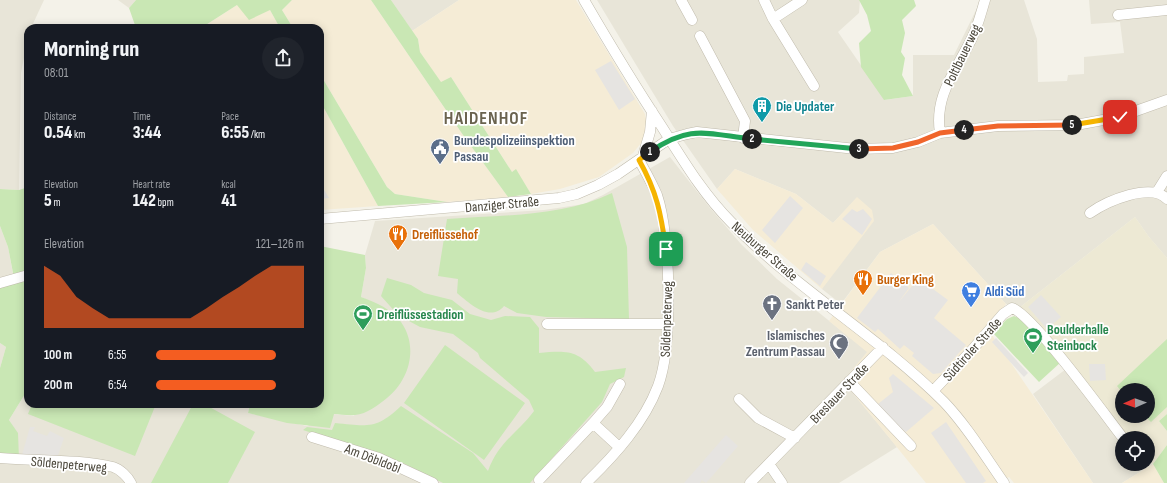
<!DOCTYPE html>
<meta charset="utf-8">
<style>
:root{--surface:#171b24;--page:#20242c;--text:#f1f3f6;--muted:#9ea1a6;--accent:#f45d21}
body{margin:0;font-family:"Sofia Sans Condensed",sans-serif;background:var(--page);color:var(--text);height:100vh;display:flex;flex-direction:column;font-size:15px;white-space:nowrap}
*{box-sizing:border-box;margin:0}
p{font-size:13px;color:var(--muted)}
.icon{flex:none;width:22px;height:22px;fill:none;stroke:currentColor;stroke-width:2;stroke-linecap:round;stroke-linejoin:round}
.map{position:relative;flex:1;overflow:hidden}
.drawer{position:absolute;left:24px;top:24px;width:300px;height:384px;display:flex;flex-direction:column;background:var(--surface);border-radius:12px;box-shadow:0 2px 10px #0003}
.drawer>*{flex:none}
.needle{width:26px;rotate:268deg}
.tools{position:absolute;left:1115px;top:383px;display:grid;gap:8px}
.tools a{display:grid;place-items:center;width:40px;height:40px;border-radius:50%;background:var(--surface);box-shadow:0 2px 10px #0003;font-size:20px}
.pin{position:absolute;display:grid;place-items:center;width:34px;height:34px;color:#fff;margin:-17px;border-radius:8px;box-shadow:0 2px 6px #0006}
.km{position:absolute;width:20px;height:20px;margin:-10px;border-radius:50%;background:#222;color:#fff;font-size:11px;line-height:20px;text-align:center}
.round{display:grid;place-items:center;flex:none;width:42px;height:42px;border-radius:21px;background:var(--page)}
.summary{display:flex;align-items:center;justify-content:space-between;height:68px;padding:0 20px}
h1{font-size:22px;font-weight:800;line-height:30px}
.metrics{display:grid;grid-template-columns:repeat(3,1fr);gap:6px;height:68px;padding:4px 20px}
.metrics div{display:grid;align-content:center}
.metrics b{font-size:17px;font-weight:800}
.metrics small{font-size:11px;font-weight:400}
.metrics p{font-size:11px}
.chart{height:112px;padding:8px 20px}
.chart p{display:flex;justify-content:space-between}
.chart svg{width:100%;height:72px;margin-top:4px;fill:var(--accent);opacity:.7}
ul{padding:0 20px;list-style:none;font-size:13px}
li{display:grid;grid-template-columns:64px 48px 1fr;align-items:center;height:30px}
li i{height:10px;border-radius:5px;background:var(--accent)}
.map>svg:first-child{display:block}
.residential{fill:#e8e5d8}
.commercial{fill:#f5ecd6}
.education{fill:#ede9d4;fill-rule:evenodd}
.green{fill:#c9e7b4}
.parking{fill:#e6e4e1}
.lines{fill:none;stroke-linecap:round;stroke-linejoin:round}
.minor-casing{stroke:#c0bbac;stroke-width:11}
.minor{stroke:#fff;stroke-width:10}
.split-1-casing{stroke:#fff;stroke-width:8}
.split-2-casing{stroke:#fff;stroke-width:8}
.split-3-casing{stroke:#fff;stroke-width:8}
.split-4-casing{stroke:#fff;stroke-width:8}
.split-5-casing{stroke:#fff;stroke-width:8}
.split-6-casing{stroke:#fff;stroke-width:8}
.split-1{stroke:#f5b400;stroke-width:5}
.split-2{stroke:#22a559;stroke-width:5}
.split-3{stroke:#22a559;stroke-width:5}
.split-4{stroke:#f0652b;stroke-width:5}
.split-5{stroke:#f0652b;stroke-width:5}
.split-6{stroke:#f5b400;stroke-width:5}
.labels{text-anchor:middle;stroke-width:3.5;stroke-linejoin:round;paint-order:stroke}
.street-label{font-size:14px;fill:#484438;stroke:#fff}
.culture-label{font-size:14px;font-weight:bold;fill:#0d838f;stroke:#fff;text-anchor:start}
.service-label{font-size:14px;font-weight:bold;fill:#4e5e75;stroke:#fff;text-anchor:start}
.food-label{font-size:14px;font-weight:bold;fill:#c56008;stroke:#fff;text-anchor:start}
.shop-label{font-size:14px;font-weight:bold;fill:#366cbe;stroke:#fff;text-anchor:start}
.worship-label{font-size:14px;font-weight:bold;fill:#5b616d;stroke:#fff;text-anchor:start}
.leisure-label{font-size:14px;font-weight:bold;fill:#27864d;stroke:#fff;text-anchor:start}
.district-label{font-size:18px;font-weight:bold;letter-spacing:1px;fill:#6a634f;stroke:#fff}
</style>
<div class="map">
<svg width="1167" height="483" viewBox="0 0 1167 483">
<rect width="100%" height="100%" fill="#f4f2e9"/>
<!-- residential -->
<path class="residential" d="M0,0h44l-13,28h-3v9l-7,36 -2,117 -19,-1z
M118,0h18l-7,8z
M391,0h68l-47,31z
M597,0h263l-1,13 -21,19 47,68 28,-4v-41h41l27,-55h43l13,39 1,43 29,-1 1,-6 16,-1v-17l40,-4 -4,-31 -29,2 -2,-24h78v258l-18,-21 -14,-20 -116,91 -13,-4 -73,-80 -53,28 -39,52 -19,-15 35,-91 -24,25 -37,-29 -61,-25 -18,20 -44,-63z
M670,157l40,51 31,36 36,35 91,73 -25,29 54,66 -58,36h-839v-25l18,-24 -9,-14 19,-31v15h222l-2,9 59,13 26,-12 21,2 35,-106 -28,-13 5,-29 -1,-13 10,-34 169,-11 40,-6 19,-9z
M0,226l8,21 6,32 -14,4z
M0,343l6,4 -6,21z
M1066,369l56,71v24h31l-31,19h-29l-60,-89z"/>
<!-- commercial -->
<path class="commercial" d="M292,0h79l92,135 45,62 -61,5 -52,-8 -8,-7 -67,-113v-46h-27l-11,-18z
M459,0h117l69,114 2,10 -5,18 -9,11 -34,24 -39,12 -29,5 -15,-24 -4,2 -61,-95 -10,6 -21,-31 -2,-13 -6,-8z
M237,5l33,5 10,18h-79z
M320,101l58,105 -58,4z
M735,169l61,25 37,29 24,-26 15,13 2,11 -52,68 -69,-59 -36,-41z
M933,224l73,80 -19,24 106,155h-79l-5,-6 -10,6h-73l-83,-102 24,-29 -38,-31 51,-69z
M1153,464l11,19h-42z"/>
<!-- education -->
<path class="education" d="M1135,217l14,20 18,21v156l-8,7 8,10v14l-14,19 -5,-1v-25h-23l-106,-130zM1122,390h26v26h-26z"/>
<!-- green -->
<path class="green" d="M136,0h156l-10,10 11,18h-13l-10,-18 -21,10 -12,-15 -36,23h-65l-7,-20z
M371,0h20l27,39 2,13 21,30 10,-5 61,95 4,-3 15,25 -23,3 -45,-62z
M859,0h55l2,6 -14,14 3,13 -4,19 4,6 -3,17 11,21 -29,4 -23,-33 -2,-24 12,-12 -4,-16z
M320,74l67,113 8,7 52,8 -69,4 -58,-105z
M28,187v202l-19,31 9,13 1,26 -19,-1v-90l6,-21 -6,-4v-60l14,-5 -6,-31 -8,-21v-37l19,1z
M612,193l15,54 2,72 -83,-2 -29,-4 -13,-7c-14,17 -35,-3 -47,-13l1,-14 -20,-3 9,-57c55,-4 115,-2 165,-26z
M320,246l45,9 1,13 -5,29c14,5 31,12 40,25 18,25 8,59 -14,76 -9,7 -20,16 -32,17 -7,1 -15,-1 -21,-1l-4,14 -43,-5 -39,-10 2,-9h70z
M387,278l24,7 13,8 28,7 18,14 21,6 14,-4 25,1 9,11v25c26,-2 39,-4 56,19l31,-4 -2,9 -14,7 -8,18 -72,81h-87l-40,-20 -100,-33 4,-3 25,3 3,-7c32,3 41,7 66,-17l72,47 15,18c11,-30 29,-37 46,-60l-5,-11 -49,-42 -2,-5 -25,-19 -33,-7 -22,-12 -17,-19z
M1014,316l7,3 40,43 -22,20 -46,-49 14,-14z
M1167,339v68l-16,15 -6,-6h3v-26h-26v2l-5,-6z
M445,345l80,58 -41,57 -80,-57z
M32,404h124l-21,52 -107,-42z
M193,404h11l51,28 -27,51h-77z
M1167,414v17l-8,-10z
M1167,445v38h-3l-11,-19z"/>
<!-- parking -->
<path class="parking" d="M611,61l24,38 -16,11 -24,-40z
M320,183l9,15 -9,1z
M790,196l13,12 -28,35 -13,-13z
M852,209l5,3 6,-3 9,10 -10,16 -20,-16z
M806,262l20,14 -6,10 -19,-16z
M891,273l18,15 -11,15 18,-22h6l26,19 -14,18 32,27 -25,28 -8,1 -21,-18 2,-3 -10,-8 -4,4 -22,-20 -3,3 -18,-14z
M1041,295l20,22 -14,12 -19,-22z
M996,338l32,35 -4,4 -32,-35z
M1089,364h16l1,16 -16,1z
M893,374l41,34 -28,24 -9,-6 -19,-22 15,-12 -4,-14z
M946,422l40,59 -3,2h-17l-35,-50z
M30,427h5l-2,4 14,5 3,-5 14,7 -7,20 -35,-3z
M726,435l12,11 -24,28 -8,9 -4,-3 -2,3h-16z"/>
<g class="lines">
<!-- minor casing -->
<g class="minor-casing">
<path id="minor" d="M584,0c25,43 51,86 78,127 21,33 41,67 69,95 65,67 147,114 213,180 23,24 41,54 60,81
M681,0l11,20
M764,0l9,19 41,67
M1118,15l49,-5
M773,19l29,-19
M700,36l45,85 -2,17
M940,133c-6,-38 16,-62 32,-95 6,-12 9,-25 13,-38
M643,156l7,-24 2,-21
M1157,192l10,-16
M1090,213c17,-12 61,-31 77,-14
M320,219l239,-21 18,-4 21,-9 20,-11 51,-35 18,-5 10,-2 159,17 37,-1 25,-6 22,-9 58,-7 78,-1 43,-8 48,-17
M0,283l28,-8
M547,324h120
M849,381l62,65
M933,391l38,-40 32,-37 9,-6c20,6 94,108 111,130
M739,399l19,19 37,20
M312,437l67,21 54,25
M619,447l-26,-24 14,-16 13,-23
M0,458c35,3 79,1 113,9 7,2 15,10 18,16
M769,464l13,19
M539,480l54,-57
M586,483c29,-28 58,-60 72,-97 15,-40 13,-150 -1,-191 -5,-12 -12,-24 -18,-35
M750,483l133,-136"/>
</g>
<!-- minor -->
<use href="#minor" class="minor"/>
</g>
<g class="lines">
<!-- split-1 casing -->
<g class="split-1-casing">
<path id="split-1" d="M650,152l-11,8c18,32 22,54 27,89"/>
</g>
<!-- split-2 casing -->
<g class="split-2-casing">
<path id="split-2" d="M650,152c40,-28 57,-18 102,-13"/>
</g>
<!-- split-3 casing -->
<g class="split-3-casing">
<path id="split-3" d="M752,139l107,10"/>
</g>
<!-- split-4 casing -->
<g class="split-4-casing">
<path id="split-4" d="M859,149l34,-1 25,-6 22,-9 24,-3"/>
</g>
<!-- split-5 casing -->
<g class="split-5-casing">
<path id="split-5" d="M964,130l34,-4 74,-1"/>
</g>
<!-- split-6 casing -->
<g class="split-6-casing">
<path id="split-6" d="M1072,125l48,-8"/>
</g>
<!-- split-1 -->
<use href="#split-1" class="split-1"/>
<!-- split-2 -->
<use href="#split-2" class="split-2"/>
<!-- split-3 -->
<use href="#split-3" class="split-3"/>
<!-- split-4 -->
<use href="#split-4" class="split-4"/>
<!-- split-5 -->
<use href="#split-5" class="split-5"/>
<!-- split-6 -->
<use href="#split-6" class="split-6"/>
</g>
<!-- icons -->
<defs>
<g id="building-pin" transform="scale(1)"><path d="M0 17L-7.5 6A9.5 9.5 0 1 1 7.5 6Z" fill="#0f9aa8" stroke="#fff"/><path d="M-4-6H4V6H1V3H-1V6H-4ZM-2.5-4.3h1.7v1.8h-1.7ZM.8-4.3h1.7v1.8H.8ZM-2.5-1h1.7V.8h-1.7ZM.8-1h1.7V.8H.8Z" fill="#fff"/></g>
<g id="civic-pin" transform="scale(1)"><path d="M0 17L-7.5 6A9.5 9.5 0 1 1 7.5 6Z" fill="#5c6f8a" stroke="#fff"/><path d="M-.6-6.5H3V-4.5H.6V-3L4-1V1h2V6H-6V1h2V-1L-.6-3ZM-1.2 2.5V6h2.4V2.5Z" fill="#fff"/></g>
<g id="restaurant-pin" transform="scale(1)"><path d="M0 17L-7.5 6A9.5 9.5 0 1 1 7.5 6Z" fill="#e8710a" stroke="#fff"/><path d="M-5-6h1v4h1v-4h1v4h1v-4h1v5L-1.5 .5V6h-2V.5L-5-1ZM5-6V6H3V1.5H1.5Q1.5-4 5-6Z" fill="#fff"/></g>
<g id="supermarket-pin" transform="scale(1)"><path d="M0 17L-7.5 6A9.5 9.5 0 1 1 7.5 6Z" fill="#3f7fe0" stroke="#fff"/><path d="M-6-5.5h2.5l.6 2H6L4.5 2H-2.5L-4.4-4H-6ZM-1.5 3.2a1.3 1.3 0 1 0 .1 0ZM3 3.2a1.3 1.3 0 1 0 .1 0Z" fill="#fff"/></g>
<g id="church-pin" transform="scale(1)"><path d="M0 17L-7.5 6A9.5 9.5 0 1 1 7.5 6Z" fill="#6b7280" stroke="#fff"/><path d="M-1.2-6h2.4v3.5h3.3v2.4h-3.3V6h-2.4V-.1h-3.3v-2.4h3.3Z" fill="#fff"/></g>
<g id="stadium-pin" transform="scale(1)"><path d="M0 17L-7.5 6A9.5 9.5 0 1 1 7.5 6Z" fill="#2e9e5b" stroke="#fff"/><path d="M0-5a6.5 5 0 1 0 0 10a6.5 5 0 1 0 0-10ZM-3.5-1.8h7v3.6h-7Z" fill="#fff"/></g>
<g id="mosque-pin" transform="scale(1)"><path d="M0 17L-7.5 6A9.5 9.5 0 1 1 7.5 6Z" fill="#6b7280" stroke="#fff"/><path d="M3.5-4.9A6 6 0 1 0 3.5 4.9A5 5 0 1 1 3.5-4.9Z" fill="#fff"/></g>
</defs>
<g fill-rule="evenodd">
<use href="#building-pin" x="762" y="106"/>
<use href="#civic-pin" x="440" y="148"/>
<use href="#restaurant-pin" x="398" y="234"/>
<use href="#restaurant-pin" x="863" y="279"/>
<use href="#supermarket-pin" x="971" y="291"/>
<use href="#church-pin" x="772" y="304"/>
<use href="#stadium-pin" x="363" y="314"/>
<use href="#stadium-pin" x="1033" y="337"/>
<use href="#mosque-pin" x="839" y="343"/>
</g>
<g class="labels">
<!-- street labels -->
<g class="street-label">
<text transform="translate(962 55) rotate(-64)" y="5">Poltlbauerweg</text>
<text transform="translate(502 204) rotate(-5)" y="5">Danziger Straße</text>
<text transform="translate(765 251) rotate(41)" y="5">Neuburger Straße</text>
<text transform="translate(666 319) rotate(-88)" y="5">Söldenpeterweg</text>
<text transform="translate(972 349) rotate(-48)" y="5">Südtiroler Straße</text>
<text transform="translate(839 393) rotate(-46)" y="5">Breslauer Straße</text>
<text transform="translate(373 458) rotate(21)" y="5">Am Döbldobl</text>
<text transform="translate(69 464) rotate(5)" y="5">Söldenpeterweg</text>
</g>
<!-- culture labels -->
<g class="culture-label">
<text x="776" y="111">Die Updater</text>
</g>
<!-- service labels -->
<g class="service-label">
<text x="454" y="145">Bundespolizeiinspektion<tspan x="454" dy="16">Passau</tspan></text>
</g>
<!-- food labels -->
<g class="food-label">
<text x="412" y="239">Dreiflüssehof</text>
<text x="877" y="284">Burger King</text>
</g>
<!-- shop labels -->
<g class="shop-label">
<text x="985" y="296">Aldi Süd</text>
</g>
<!-- worship labels -->
<g class="worship-label">
<text x="786" y="309">Sankt Peter</text>
<text x="825" y="340" text-anchor="end">Islamisches<tspan x="825" dy="16">Zentrum Passau</tspan></text>
</g>
<!-- leisure labels -->
<g class="leisure-label">
<text x="377" y="319">Dreiflüssestadion</text>
<text x="1047" y="334">Boulderhalle<tspan x="1047" dy="16">Steinbock</tspan></text>
</g>
<!-- district labels -->
<g class="district-label">
<text x="486" y="124">HAIDENHOF</text>
</g>
</g>
</svg>
<div class="tools">
<a><svg class="needle" viewBox="-14 -14 28 28"><path d="M0-13l5 13h-10z" fill="#e53935"/><path d="M0 13l5-13h-10z" fill="#9ea1a6"/></svg></a>
<a><svg class="icon" aria-label="locate" viewBox="0 0 24 24"><circle cx="12" cy="12" r="6"/><path d="M12 2v4M12 18v4M2 12h4M18 12h4"/></svg></a>
</div>
<div class="pin" style="left:666px;top:249px;background:#1e9e55"><svg class="icon" aria-label="arrive" viewBox="0 0 24 24"><path d="M6 21V4h12l-3 4 3 4H6"/></svg></div>
<div class="pin" style="left:1120px;top:117px;background:#d93025"><svg class="icon" aria-label="check" viewBox="0 0 24 24"><path d="M5 12l5 5 9-10"/></svg></div>
<b class="km" style="left:650px;top:152px">1</b>
<b class="km" style="left:752px;top:139px">2</b>
<b class="km" style="left:859px;top:149px">3</b>
<b class="km" style="left:964px;top:130px">4</b>
<b class="km" style="left:1072px;top:125px">5</b>
<section class="drawer">
<div class="summary"><div><h1>Morning run</h1><p>08:01</p></div><a class="round"><svg class="icon" aria-label="share" viewBox="0 0 24 24"><path d="M12 15V3M7 8l5-5 5 5M5 13v7h14v-7"/></svg></a></div>
<div class="metrics">
<div><p>Distance</p><b>0.54<small> km</small></b></div>
<div><p>Time</p><b>3:44</b></div>
<div><p>Pace</p><b>6:55<small> /km</small></b></div>
</div>
<div class="metrics">
<div><p>Elevation</p><b>5<small> m</small></b></div>
<div><p>Heart rate</p><b>142<small> bpm</small></b></div>
<div><p>kcal</p><b>41</b></div>
</div>
<div class="chart"><p><span>Elevation</span>121–126 m</p>
<svg viewBox="0 0 160 44" preserveAspectRatio="none"><path d="M0 44V6L10 12L20 25L30 32L40 38L50 38L60 38L70 38L80 38L90 38L100 32L110 25L120 19L130 12L140 6L150 6L160 6V44z"/></svg>
</div>
<ul>
<li><b>100 m</b>6:55<i style="width:81%"></i></li>
<li><b>200 m</b>6:54<i style="width:81%"></i></li>
</ul>
</section>
</div>
